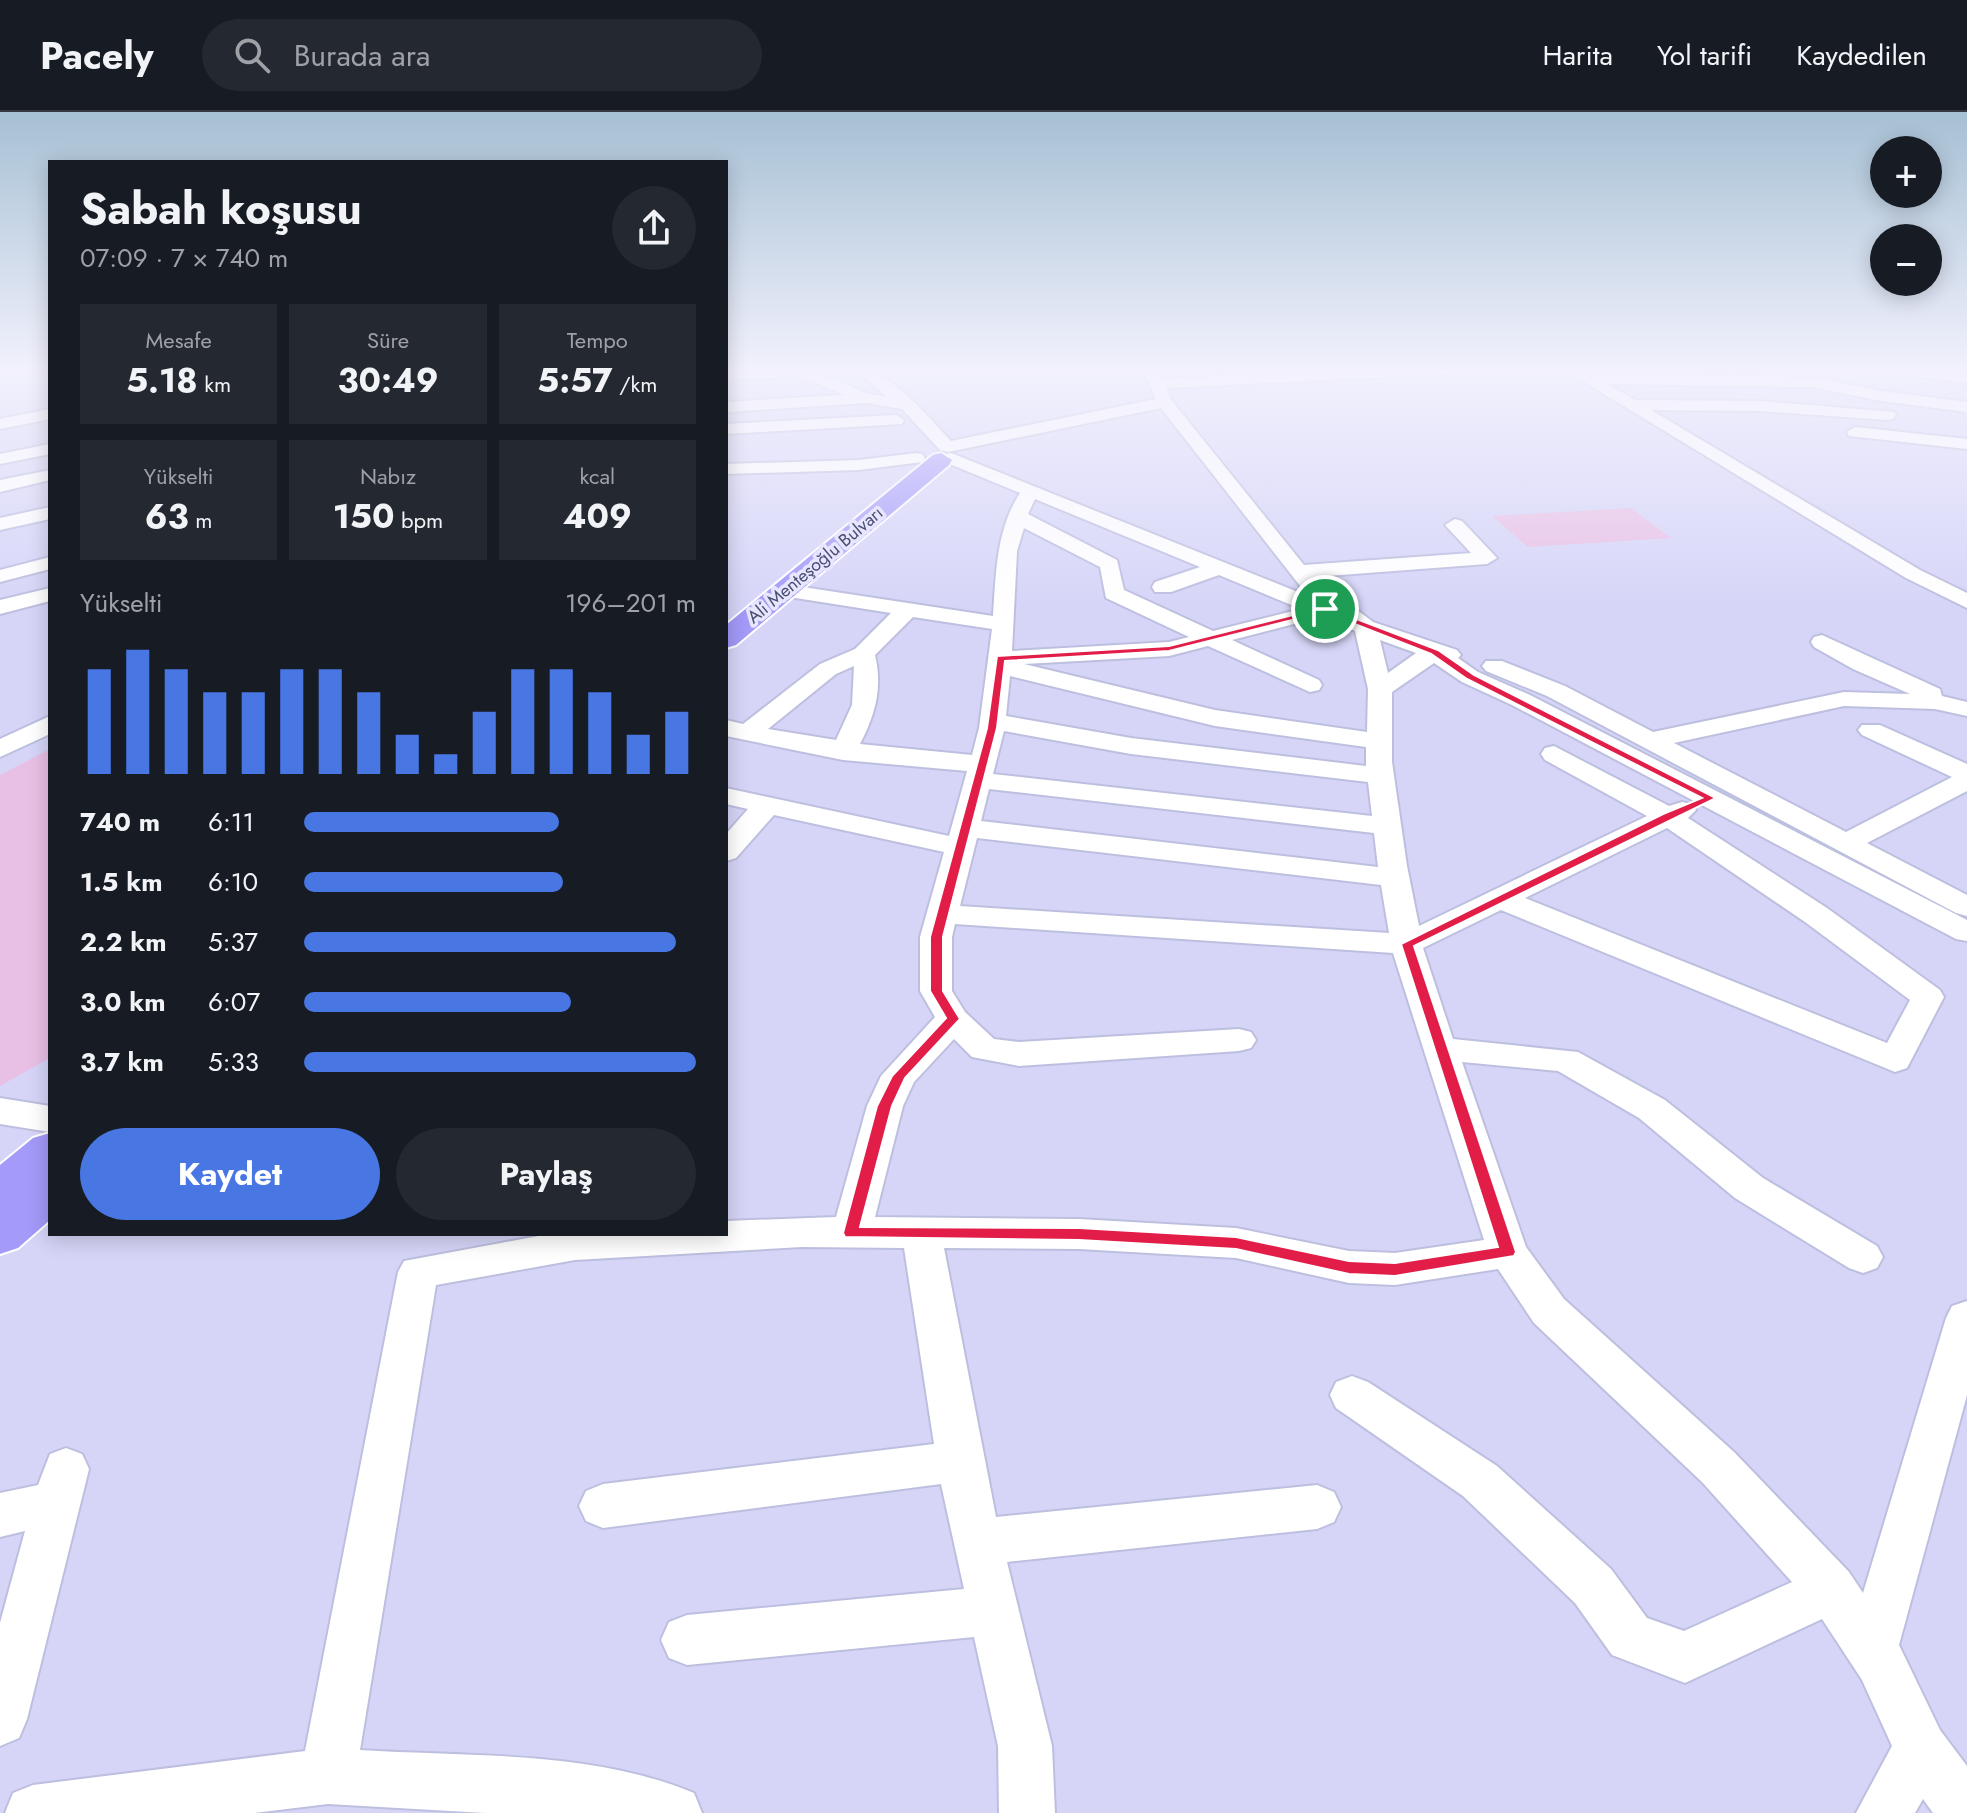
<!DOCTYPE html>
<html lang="tr">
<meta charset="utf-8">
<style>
:root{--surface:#171b24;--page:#242831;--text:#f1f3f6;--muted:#9ea1a6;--line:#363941;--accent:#4877e3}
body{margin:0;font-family:Jost,sans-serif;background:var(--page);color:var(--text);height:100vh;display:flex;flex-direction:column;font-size:30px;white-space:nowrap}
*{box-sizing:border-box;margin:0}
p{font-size:26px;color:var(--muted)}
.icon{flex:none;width:44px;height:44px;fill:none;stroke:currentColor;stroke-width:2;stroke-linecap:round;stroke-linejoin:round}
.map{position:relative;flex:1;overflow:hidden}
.drawer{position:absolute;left:48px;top:48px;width:680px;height:1076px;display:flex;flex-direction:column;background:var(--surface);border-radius:0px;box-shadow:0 4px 20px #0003}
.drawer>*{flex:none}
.fabs{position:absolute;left:1870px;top:24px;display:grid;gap:16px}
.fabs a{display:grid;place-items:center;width:72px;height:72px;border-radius:50%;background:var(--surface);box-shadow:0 4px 20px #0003;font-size:40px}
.pin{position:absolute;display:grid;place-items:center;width:68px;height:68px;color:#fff;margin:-34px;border:4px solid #fff;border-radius:50%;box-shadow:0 2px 8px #0007}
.round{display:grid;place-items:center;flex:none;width:84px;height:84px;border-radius:42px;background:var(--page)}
.summary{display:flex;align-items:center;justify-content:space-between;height:136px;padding:0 32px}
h1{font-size:44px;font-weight:700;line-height:60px}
.metrics{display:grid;grid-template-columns:repeat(3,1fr);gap:12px;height:136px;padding:8px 32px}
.metrics div{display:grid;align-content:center;border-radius:0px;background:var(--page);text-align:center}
.metrics b{font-size:34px;font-weight:700}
.metrics small{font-size:22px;font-weight:400}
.metrics p{font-size:22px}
.chart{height:224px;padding:16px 32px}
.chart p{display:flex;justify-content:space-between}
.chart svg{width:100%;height:144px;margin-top:8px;stroke:var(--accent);stroke-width:6}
.cta{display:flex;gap:16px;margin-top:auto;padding:16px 32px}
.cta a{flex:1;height:92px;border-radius:48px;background:var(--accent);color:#fff;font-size:32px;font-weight:700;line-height:92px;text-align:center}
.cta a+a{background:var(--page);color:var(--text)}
ul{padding:0 32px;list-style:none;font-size:26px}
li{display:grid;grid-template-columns:128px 96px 1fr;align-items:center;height:60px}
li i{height:20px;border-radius:10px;background:var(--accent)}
header{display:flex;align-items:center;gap:48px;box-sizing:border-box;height:112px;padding:0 40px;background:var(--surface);border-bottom:2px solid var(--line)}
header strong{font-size:38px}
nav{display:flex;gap:44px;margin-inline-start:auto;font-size:28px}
.search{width:560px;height:72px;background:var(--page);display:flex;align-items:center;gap:20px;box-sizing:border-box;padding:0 28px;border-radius:44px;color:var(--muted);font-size:30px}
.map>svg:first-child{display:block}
.residential{fill:#d6d5f8}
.green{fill:#e8c0e5}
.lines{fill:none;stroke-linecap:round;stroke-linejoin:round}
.minor-casing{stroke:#bdbfdf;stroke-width:4}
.major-casing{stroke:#fff;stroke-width:4}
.minor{fill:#fff;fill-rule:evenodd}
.major{fill:#a39af9;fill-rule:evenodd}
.route{fill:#e11d48;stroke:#fff;stroke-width:2;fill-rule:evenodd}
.labels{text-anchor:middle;stroke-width:7;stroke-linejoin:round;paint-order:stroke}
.far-street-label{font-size:18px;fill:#494f71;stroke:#e8e6ff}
</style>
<header>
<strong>Pacely</strong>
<div class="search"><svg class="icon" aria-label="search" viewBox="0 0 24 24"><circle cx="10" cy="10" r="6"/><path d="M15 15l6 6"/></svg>Burada ara</div>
<nav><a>Harita</a><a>Yol tarifi</a><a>Kaydedilen</a></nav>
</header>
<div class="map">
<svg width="1967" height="1701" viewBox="0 0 1967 1701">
<rect width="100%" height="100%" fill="#e3e0fb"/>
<!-- residential -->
<path class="residential" d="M0,257h50v865h676v-865h1241v1444h-1967z"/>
<!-- green -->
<path class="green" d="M1631,396l40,30 -143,9 -36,-31z
M50,637v309l-50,28v-311z"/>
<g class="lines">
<!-- minor casing -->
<g class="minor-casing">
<path id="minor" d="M810,257l56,24 21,4 -32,-28c34,-1 73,48 96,72l205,-42 -13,-30h14l5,10 200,-10h93l-7,5 -282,14 6,13 132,164 167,-12 -26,-28 10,-6 7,2 35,37 -10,6 -173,13 59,45 84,28 4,5 -3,3 20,14 52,23 437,225v21l-11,-2 -444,-234 -50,-23 -28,-19 -42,29v70l15,104 12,60 228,-110 -102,-56 -4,-6 4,-6 9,-2 115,60 13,-4 10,2 4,6 -8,8 139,90 113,82 4,7 -37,71 -12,4 -394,-162 -78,38 30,91 125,13 87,48 98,78 114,68 6,11 -6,11 -14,5 -14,-5 -114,-70 -96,-80 -81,-47 -96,-9 64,185 38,52 170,153 115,120 14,21 83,-275 6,-12 15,-5v94l-68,250 41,85 27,36v47h-34l-10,-14 -8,14h-59l36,-67 -30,-66 -40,-61 -137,64 -73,-28 -37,-52 -112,-107 -127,-88 -6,-13 6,-13 16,-6 16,6 129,84 114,103 36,49 37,13 108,-49 -90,-100 -168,-159 -36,-54 -103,16 -46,-2 -113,-25 -157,-9 -135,-1 52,269 321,-32 17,7 7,15 -7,15 -17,7 -310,33 45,184 3,67h-56l-1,-67 -24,-109 -287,28 -18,-7 -8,-18 8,-18 18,-7 277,-26 -23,-105 -338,44 -17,-7 -7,-15 7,-15 17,-7 331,-40 -30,-196 -102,-1 -227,13 -139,25 -76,465c110,7 231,0 334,43l8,20h-217l-157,-9 -74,9h-249l8,-20 20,-8 272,-34 93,-479 6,-11 145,-27h177v-13l110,-4 31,-111 14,-30 54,-59 -15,-26v-54l24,-85 -170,-37 -38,43 -10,3v-27l22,-25 -22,-5v-16l223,48 18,-65 -124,-11 -117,-24v-16l17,4 77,-60 35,-15 36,-36 -108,-17 -8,-1 -3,-5 3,-5 8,-1 210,32c3,-43 3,-86 27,-123l-75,-31 -3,-4 3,-4 6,-1 357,143 -147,-188 -213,44 -8,-2 -38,-41 -36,-6 -140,9v-10l118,-7 -44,-19 -74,4v-10zM1035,387l165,68 -45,15 -3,5 3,5h16l48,-17 82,34 -88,22 -89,-41 -7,-30 -89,-46zM1024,416l76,39 6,31 83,39 -20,5 -157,9 5,-100zM913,505l79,12 -13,99 -7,27 -112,-11c15,-29 23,-56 15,-89zM1321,505l34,14 13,58 -1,43 -152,-22 -191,-46 145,-8 39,-10 102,46 9,-2 3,-5 -3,-5 -87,-40zM1380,528l36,13 -28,20zM854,554l-2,39 -16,35 -68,-11 68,-55zM1010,564l205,50 151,21v19l-235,-28 -125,-22zM1004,619l127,23 237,28 4,34 -379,-42zM989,677l385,44 4,34 -397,-46zM1667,716l138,94 105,78 -23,43 -362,-145zM977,726l404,47 8,48 -429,-27zM955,812l438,29 91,287 -89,13 -46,-2 -113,-23 -157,-9 -204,-2 28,-111 11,-24 40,-43 18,18 47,9 220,-15 12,-3 5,-8 -5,-8 -12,-3 -220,13 -25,-3 -29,-27 -13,-21v-54z
M1563,257h18l10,5 222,3 68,14 86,11v10l-86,-11 -68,-14 -206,-3 28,16 125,1 134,11 2,3 -2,3 -6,2 -128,-9 -109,-1 269,160 47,23v15l-61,-30z
M1889,257h42l36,4v10l-70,-9z
M50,297v10l-50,10v-10z
M896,303l8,5 -2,4 -176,10v-10z
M1855,315l112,12v10l-118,-13 -2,-4z
M50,332v10l-50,10v-10z
M916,341l6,1 3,4 -3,4 -63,8 -133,4v-10l133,-4z
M50,358v10l-50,12v-12z
M50,395v12l-50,11v-12z
M50,445v12l-50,13v-12z
M50,476v13l-50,13v-14z
M1822,523l118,54 2,7 25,6v14l-32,-7 -91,-3 -170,37 172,89 106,-55 -90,-42 -4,-5 4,-5h18l87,39v27l-100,52 100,52v21l-11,-3 -409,-217 -61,-25 -4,-5 4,-5h16l63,25 88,46 191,-40 66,2 -57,-25 -39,-22 -3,-5 3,-5z
M50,604v18l-50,23v-18z
M0,986l50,8v26l-50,-8z
M66,1336l16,6 7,15 -62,250 -8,19 -19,8v-123l25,-92 -25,6v-44l38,-8 12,-31z"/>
</g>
<!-- major casing -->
<g class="major-casing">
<path id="major" d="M941,341l11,7 -3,5 -213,180 -10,3v-23l207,-170z
M50,1021v87l-32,28 -18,6v-89l33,-27z"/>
</g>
<!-- minor -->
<use href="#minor" class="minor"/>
<!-- major -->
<use href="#major" class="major"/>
</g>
<!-- sky -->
<linearGradient id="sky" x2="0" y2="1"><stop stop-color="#a6c0d4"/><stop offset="0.52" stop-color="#f2f1fd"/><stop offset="1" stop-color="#f2f1fd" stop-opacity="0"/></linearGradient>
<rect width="1967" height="495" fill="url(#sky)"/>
<!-- route -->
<path class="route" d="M1325,495l113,43 36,25 242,123 -302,148 102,306 -2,4 -119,20 -46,-2 -113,-25 -157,-9 -234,-3 -2,-4 34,-127 15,-30 54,-58 -16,-27v-54l57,-209 10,-72 172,-10zM1324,500l107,42 36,25 235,119 -39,16 -262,130 97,303 -103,16 -46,-2 -113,-24 -157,-9 -219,-1 32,-121 13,-28 55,-59 -17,-28v-54l54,-209 8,-67 164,-10z"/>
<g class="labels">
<!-- far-street labels -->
<g class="far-street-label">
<text transform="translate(815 453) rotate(-40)" y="6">Ali Menteşoğlu Bulvarı</text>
</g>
</g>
</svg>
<div class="fabs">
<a>+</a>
<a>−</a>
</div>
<div class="pin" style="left:1325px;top:497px;background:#1e9e55"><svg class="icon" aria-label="arrive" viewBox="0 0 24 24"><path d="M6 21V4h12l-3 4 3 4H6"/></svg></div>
<section class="drawer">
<div class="summary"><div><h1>Sabah koşusu</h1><p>07:09 · 7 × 740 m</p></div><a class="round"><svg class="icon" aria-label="share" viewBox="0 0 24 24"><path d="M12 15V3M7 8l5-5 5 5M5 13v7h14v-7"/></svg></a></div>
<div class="metrics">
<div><p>Mesafe</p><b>5.18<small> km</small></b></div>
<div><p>Süre</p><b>30:49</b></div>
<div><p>Tempo</p><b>5:57<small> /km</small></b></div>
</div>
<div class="metrics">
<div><p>Yükselti</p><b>63<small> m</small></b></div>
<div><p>Nabız</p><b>150<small> bpm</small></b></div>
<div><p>kcal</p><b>409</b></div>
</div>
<div class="chart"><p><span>Yükselti</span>196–201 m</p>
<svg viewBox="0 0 160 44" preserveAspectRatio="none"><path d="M5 44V12M15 44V6M25 44V12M35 44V19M45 44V19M55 44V12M65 44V12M75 44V19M85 44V32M95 44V38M105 44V25M115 44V12M125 44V12M135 44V19M145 44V32M155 44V25"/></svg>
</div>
<ul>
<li><b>740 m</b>6:11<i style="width:65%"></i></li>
<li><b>1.5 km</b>6:10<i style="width:66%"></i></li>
<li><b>2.2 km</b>5:37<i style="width:95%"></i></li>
<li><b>3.0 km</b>6:07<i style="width:68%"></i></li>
<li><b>3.7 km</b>5:33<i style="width:100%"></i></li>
</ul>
<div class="cta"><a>Kaydet</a><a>Paylaş</a></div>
</section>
</div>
